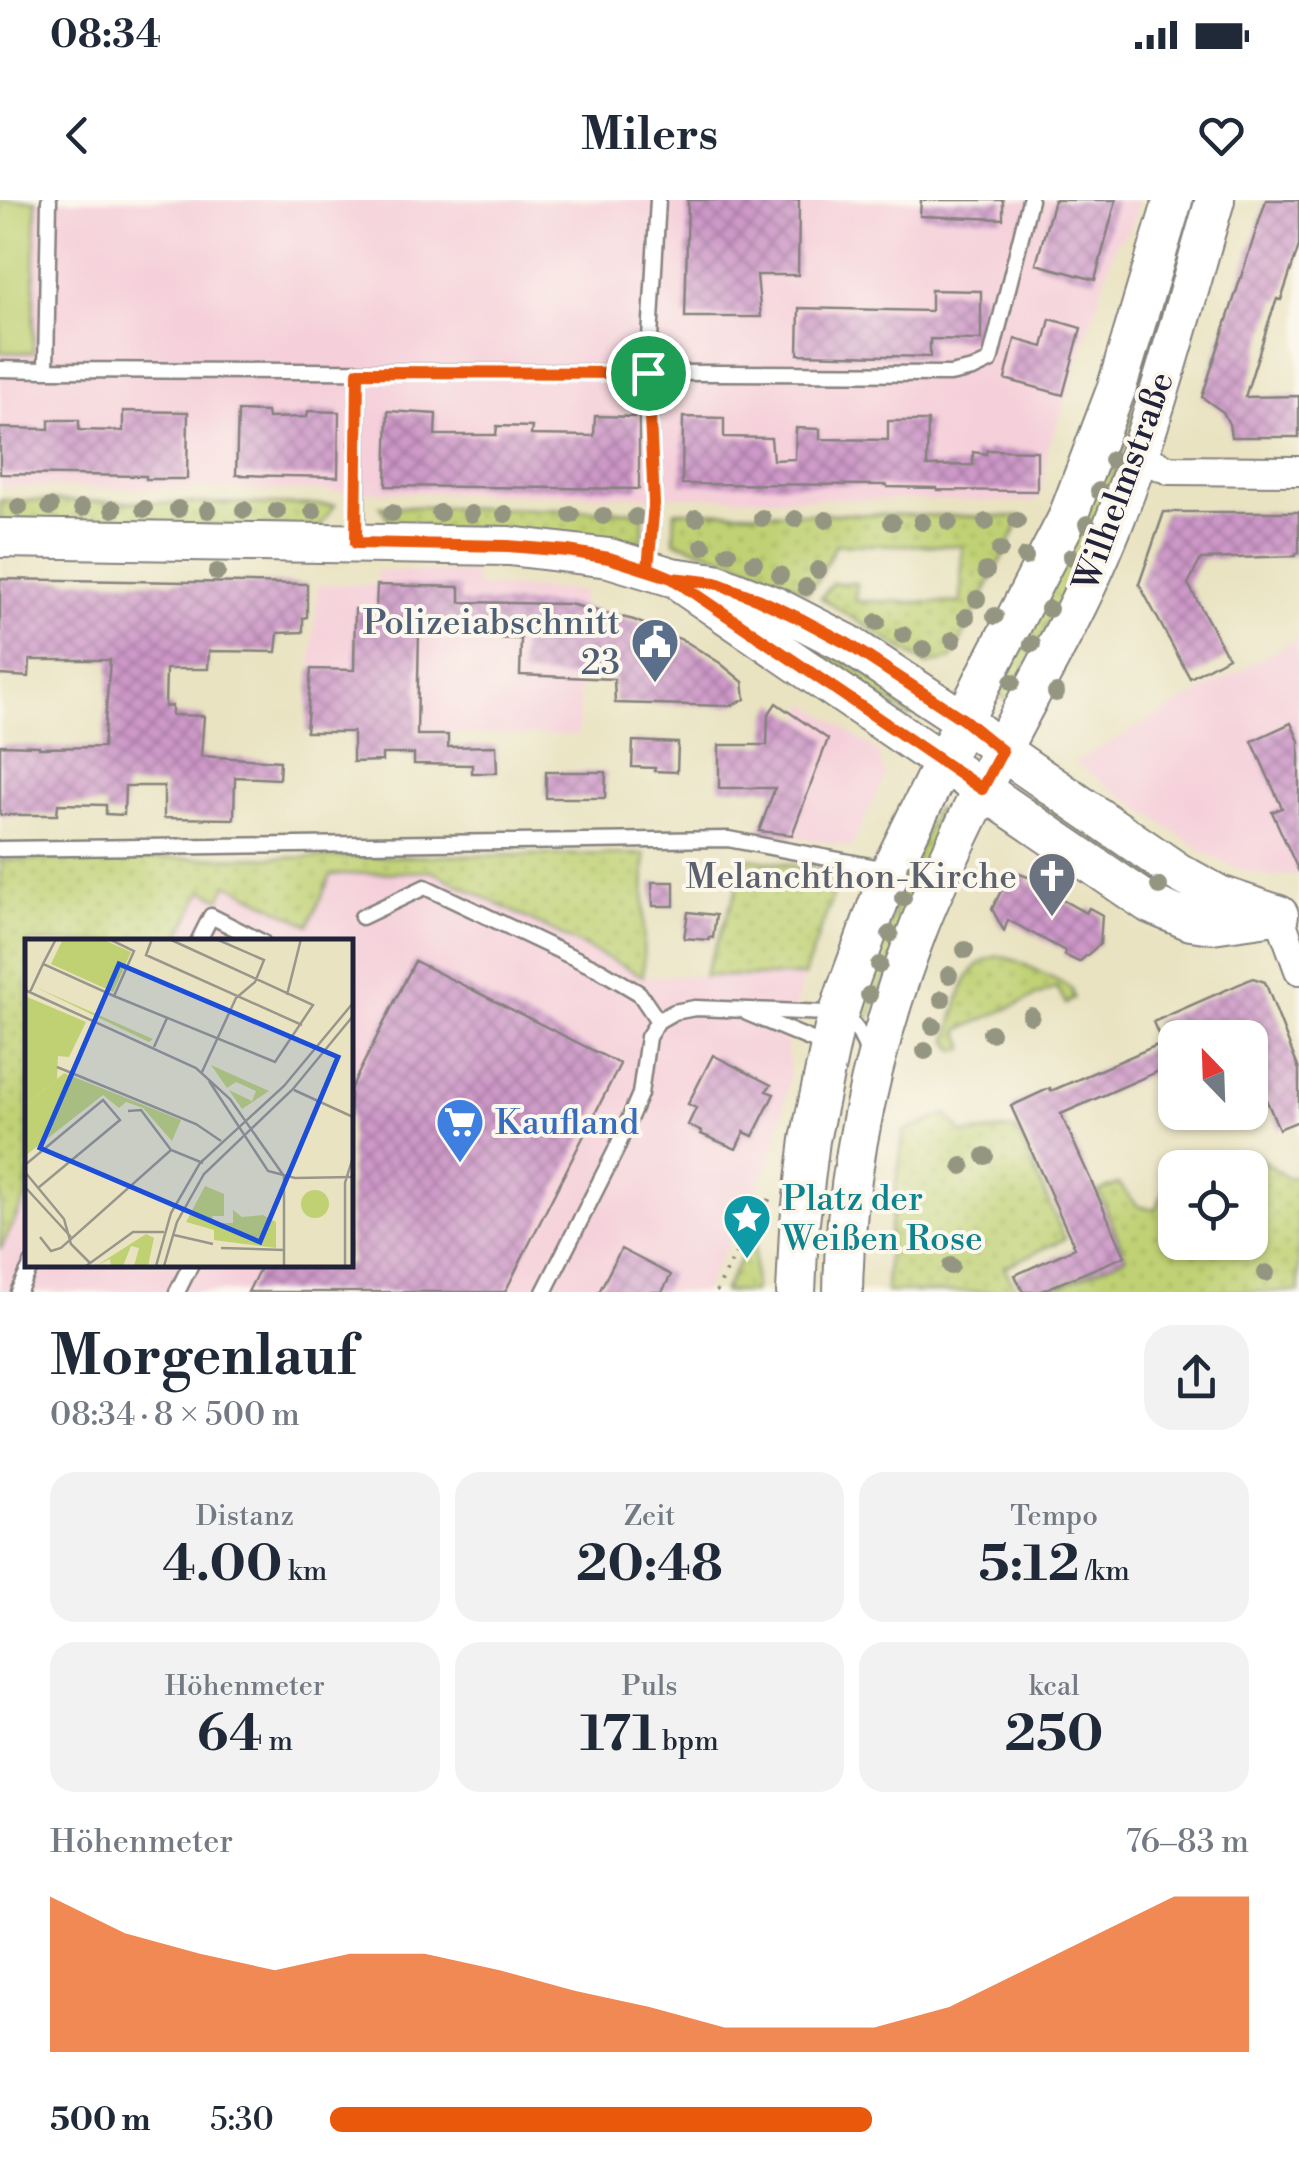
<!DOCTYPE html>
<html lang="de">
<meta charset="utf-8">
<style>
:root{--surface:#fff;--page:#f2f2f3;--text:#1f2937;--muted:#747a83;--accent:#ea580c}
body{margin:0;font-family:"Libre Bodoni",serif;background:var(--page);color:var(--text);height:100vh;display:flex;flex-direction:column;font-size:38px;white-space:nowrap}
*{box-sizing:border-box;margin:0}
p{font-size:32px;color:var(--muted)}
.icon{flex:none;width:55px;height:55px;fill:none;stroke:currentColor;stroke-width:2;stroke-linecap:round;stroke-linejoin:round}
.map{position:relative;height:1092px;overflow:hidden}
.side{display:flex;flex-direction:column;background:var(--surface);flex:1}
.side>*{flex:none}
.needle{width:65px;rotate:337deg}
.buttons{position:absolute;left:1158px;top:820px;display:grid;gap:20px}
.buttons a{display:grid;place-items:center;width:110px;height:110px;border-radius:20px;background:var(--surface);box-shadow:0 2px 8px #0004;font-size:50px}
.pin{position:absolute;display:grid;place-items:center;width:85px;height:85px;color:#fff;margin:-42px;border:5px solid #fff;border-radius:50%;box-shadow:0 2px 10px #0007}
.round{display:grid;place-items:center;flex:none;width:105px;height:105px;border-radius:30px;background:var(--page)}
.head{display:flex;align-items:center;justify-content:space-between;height:170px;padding:0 50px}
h1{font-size:55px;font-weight:800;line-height:75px}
.stats{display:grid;grid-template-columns:repeat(3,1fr);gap:15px;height:170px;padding:10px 50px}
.stats div{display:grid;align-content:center;border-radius:25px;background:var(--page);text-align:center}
.stats b{font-size:50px;font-weight:800}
.stats small{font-size:28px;font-weight:400}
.stats p{font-size:28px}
.chart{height:280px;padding:20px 50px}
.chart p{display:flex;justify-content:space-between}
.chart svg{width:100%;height:180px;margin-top:10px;fill:var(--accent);opacity:.7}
ul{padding:0 50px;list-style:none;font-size:32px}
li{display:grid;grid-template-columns:160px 120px 1fr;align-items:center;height:75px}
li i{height:25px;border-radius:12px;background:var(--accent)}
.status{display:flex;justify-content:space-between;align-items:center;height:70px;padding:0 50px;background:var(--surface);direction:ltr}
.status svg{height:28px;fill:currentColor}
header{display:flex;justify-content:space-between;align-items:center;height:130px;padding:0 50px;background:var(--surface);font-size:45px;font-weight:800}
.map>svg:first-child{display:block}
.built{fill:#f5cfda}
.grass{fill:url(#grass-dots);stroke:#717a58;stroke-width:2.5}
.pitch{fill:#c0d174;stroke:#717a58;stroke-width:2.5}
.building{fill:url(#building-cross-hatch)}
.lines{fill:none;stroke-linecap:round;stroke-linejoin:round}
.lane-casing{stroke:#86827e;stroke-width:19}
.street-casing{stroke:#86827e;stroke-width:32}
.secondary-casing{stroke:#86827e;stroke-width:42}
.path{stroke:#86827e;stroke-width:4;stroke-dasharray:2.5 8;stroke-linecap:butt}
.lane{stroke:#fff;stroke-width:14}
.street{stroke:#fff;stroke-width:28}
.secondary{stroke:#fff;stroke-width:38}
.tree{fill:#959681}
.route-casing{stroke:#fff;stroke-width:20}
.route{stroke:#ea580c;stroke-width:12}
.labels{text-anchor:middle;stroke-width:8;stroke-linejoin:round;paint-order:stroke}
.street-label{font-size:35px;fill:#22223b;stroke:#fbf7ec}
.service-label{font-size:35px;fill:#4e5e75;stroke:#fbf7ec;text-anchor:end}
.worship-label{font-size:35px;fill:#5b616d;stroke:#fbf7ec;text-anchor:end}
.shop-label{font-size:35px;fill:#366cbe;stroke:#fbf7ec;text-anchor:start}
.culture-label{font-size:35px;fill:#0d838f;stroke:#fbf7ec;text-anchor:start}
.inset-road{fill:none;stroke:#99968b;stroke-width:2.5}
.view{fill:#1d4ed8;fill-opacity:0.15;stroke:#1d4ed8;stroke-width:5}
.inset-edge{fill:none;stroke:#22223b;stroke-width:5}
</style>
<div class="status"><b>08:34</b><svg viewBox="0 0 49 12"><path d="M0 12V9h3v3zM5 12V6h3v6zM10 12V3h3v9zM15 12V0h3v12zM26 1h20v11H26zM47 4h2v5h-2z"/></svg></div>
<header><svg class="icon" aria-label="back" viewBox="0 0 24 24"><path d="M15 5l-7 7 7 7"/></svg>Milers<svg class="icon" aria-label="heart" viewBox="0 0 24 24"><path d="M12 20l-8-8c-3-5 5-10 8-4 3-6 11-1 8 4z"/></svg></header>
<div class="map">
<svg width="1299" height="1092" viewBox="0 0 1299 1092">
<defs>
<pattern id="grass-dots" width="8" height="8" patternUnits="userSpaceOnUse" patternTransform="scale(2.5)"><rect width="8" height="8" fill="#c0d174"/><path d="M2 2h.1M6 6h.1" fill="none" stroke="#a5b365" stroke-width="1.8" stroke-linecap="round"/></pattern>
<pattern id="building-cross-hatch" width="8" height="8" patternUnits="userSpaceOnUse" patternTransform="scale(2.5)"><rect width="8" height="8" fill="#ce99c8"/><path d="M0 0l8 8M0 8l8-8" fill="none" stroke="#a77ca4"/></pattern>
</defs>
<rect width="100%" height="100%" fill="#fbf7ec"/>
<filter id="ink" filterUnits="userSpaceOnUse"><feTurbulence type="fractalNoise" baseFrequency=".01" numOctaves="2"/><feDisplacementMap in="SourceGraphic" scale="20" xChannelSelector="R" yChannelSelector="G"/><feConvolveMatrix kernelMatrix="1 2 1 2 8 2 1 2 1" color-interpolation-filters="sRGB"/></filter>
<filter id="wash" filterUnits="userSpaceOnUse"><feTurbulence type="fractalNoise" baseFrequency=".0048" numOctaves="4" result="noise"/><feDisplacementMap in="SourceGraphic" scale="40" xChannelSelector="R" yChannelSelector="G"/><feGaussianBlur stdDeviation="2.25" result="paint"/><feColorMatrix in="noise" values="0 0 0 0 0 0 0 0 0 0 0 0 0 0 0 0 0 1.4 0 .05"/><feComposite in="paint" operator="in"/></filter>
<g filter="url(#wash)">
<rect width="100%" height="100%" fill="#e9e3c1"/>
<!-- built -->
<path class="built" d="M0,0h1138l-8,30 -13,11 -50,155 -20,55 -3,28 -7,23 -1037,-16z
M377,371l98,2v13l107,5 -4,144 -272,-3 12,-148 58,1z
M1299,438v236l-28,3 -41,-11 -26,-14 -130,-90z
M807,503l71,49 7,25 -35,72 -22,-7 -69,-11z
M431,671l212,105h161l-18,66 4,33 -16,79 -71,138h-703v-42l27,-54 1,68h322v-322h-174l27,-52 25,-7 103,-8z"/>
<!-- grass -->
<path class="grass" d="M1186,0h21l-99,297 -97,206 -13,-9 57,-114z
M0,300l335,5 -16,23 -319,-5z
M380,306l263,5v27l-10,8 -238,-17z
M675,311l347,6 -70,142 -25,6 -106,-67 11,-15h24v18l105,2 1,-57 -126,-2 -17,34 -11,14 -54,-25 -80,-26z
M812,444l107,58 -9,15 -95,-65z
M1035,594l164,108v10l-171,-102z
M935,608l15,9 -83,208 -14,-8z
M645,654l-2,122 -212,-105 -100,4 -22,50 -81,-41 -8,15 -17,-9 -27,52h-148l-1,254 -27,54v-390z
M749,658l92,15 -37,103h-100z
M1000,756l17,5 51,25 3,3 3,9 -8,6 -9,-17 -98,43 6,15 -1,4 -9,1 -7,-10c9,-31 13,-80 52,-84z
M947,914l16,20 53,-5 49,110 -61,28 14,25h-132l3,-59 15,-101z
M1257,956l30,22 12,-3v117h-253l80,-35 -27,-66 20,-7 19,22 18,3 9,-20 10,-4v57h75v-74l-25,-1z
M755,1031l-1,61h-31z"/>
<!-- pitch -->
<path class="pitch" d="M0,0h36l-3,153 -33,-1z"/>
<g id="blocks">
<!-- building -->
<path class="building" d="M688,0h111l-1,75h-41l4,42h-76z
M921,0h82v19l-83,-3z
M1054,0h62l-21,80 -59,-16z
M1266,0h33v46l-18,54 -4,-1 -7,19 -25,79 54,-1v41h-68l-2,-13 -6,-12 -21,-15z
M931,90l50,1v49l-51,-1v18l-132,-3 1,-46 132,3z
M1050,119l31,9 -18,67 -58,-16 10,-40 28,8z
M123,211l65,1 -1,67h-41v-3l-146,-2v-46l49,1v-9h30v10l44,1z
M238,211l29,1 1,6 39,-1 1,-6 31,1 -1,65 -102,-2z
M388,211l48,3 -1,21h61l1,-9 35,1 -1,8 63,1 1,-20 44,1v72l-253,-3z
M683,217l41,1v19l47,1 2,22 22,-1 1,-31 24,1v10l68,1v-19h40l-1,45 46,-1v-13l13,2 1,-4 50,1v40l-100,-1v-2l-50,-1v-2l-205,-1z
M1164,312h135v41h-3v3l-95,3 -13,25 40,73 -38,21 -51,-94z
M0,379l307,5v33l-4,1v14l-25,1 -2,19 -67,-1 -1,18h-42l-1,38 7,-1v9l32,1 -3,40 79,5 -1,18 -44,-2 -1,42 -70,-1v-32h-39l-1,29 -18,-1v-9l-48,-1 -1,11h-57v-70l39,1v2l64,-1 7,-87h-80l-1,17 -29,-2z
M377,385l83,2v15l109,2 65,16 51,21 35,22 23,19 2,17 -15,7 -115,-3 -1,-24 -94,-4 1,-36 -35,-1v-8l-67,-2 -2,107h31v12l48,-1 1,27h-25v-8l-58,-1v-10h-32v7l-29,1v-30h-47l5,-63 43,1 1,-61h21z
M776,503l52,36 -36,96 -33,-4 16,-43h-56v-43h48l1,-30z
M1291,523l8,18v131l-27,-60 10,-4 -30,-67z
M633,541l45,2 -1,29 -23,-1 1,-3 -23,-1z
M546,572h60l-1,26h-59z
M1017,673l14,5 -1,4 56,31 3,-5 13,7 -2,29 -21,18 -15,-7 1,-4 -57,-31 -4,11 -12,-22 16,-32z
M652,682h22v24h-21z
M688,712l28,3 -3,23 -4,-1v3l-25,-2z
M415,761l205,103 -99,196 -16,32h-257l14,-28h88v-174z
M1253,778l12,4 34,88v51l-20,8 -29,-66v-25h-75v35l-3,-8 -111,49 64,142 -86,36h-16l-8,-17 60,-27 -64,-142 39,-18 1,3 111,-48 -9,-21z
M713,855l58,30 -5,6 8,3 -21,42 -9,-4 -8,17 -35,-15 1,-2 -14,-7 8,-17 -8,-4z
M621,1049l50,26 -9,17h-63z"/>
</g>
</g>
<g filter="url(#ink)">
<use href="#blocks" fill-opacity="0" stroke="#86827e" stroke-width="2.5"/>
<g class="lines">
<!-- lane casing -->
<g class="lane-casing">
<path id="lane" d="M0,169l46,1 3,-170
M46,170l904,4 23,-5 17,-8 40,-161
M357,341l1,-170
M647,368l7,-64 -6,-131 10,-173
M0,649l728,-10 158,30
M362,717l63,-30 175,83 39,23 19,28
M198,742l13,-26 51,26
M747,813l82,34
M18,1092l14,-28
M177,1092l14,-28
M544,1092l71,-140 25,-58 8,-57 10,-16 16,-9 21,-4 133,5c24,4 32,17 39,39"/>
</g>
<!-- street casing -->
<g class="street-casing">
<path id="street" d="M1140,257l29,13 130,1
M1279,715l20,55"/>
</g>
<!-- secondary casing -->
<g class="secondary-casing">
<path id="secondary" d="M0,338l509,8 100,12 63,19 43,6 59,23 74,38 115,76 39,31 177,122 40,22 60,20
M686,387l464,317 41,17 21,3 57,-8
M796,1092l3,-62 11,-90 24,-112 12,-37 45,-122 94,-192 82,-158 49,-129 57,-190
M843,1092c2,-123 31,-248 75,-363 18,-47 41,-92 63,-138 38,-80 85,-155 120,-237 49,-114 79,-235 114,-354"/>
</g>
<!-- path -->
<path class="path" d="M716,1092l31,-60 24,-35"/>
<!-- lane -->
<use href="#lane" class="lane"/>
<!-- street -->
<use href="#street" class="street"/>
<!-- secondary -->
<use href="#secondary" class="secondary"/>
</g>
<!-- trees -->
<g class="tree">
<circle cx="1112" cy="260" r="9"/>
<circle cx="1099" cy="291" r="9"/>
<circle cx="19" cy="307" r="9"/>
<circle cx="50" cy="307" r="9"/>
<circle cx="82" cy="308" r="9"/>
<circle cx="113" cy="309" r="9"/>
<circle cx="144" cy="309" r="9"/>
<circle cx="178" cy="309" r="9"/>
<circle cx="208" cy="310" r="9"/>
<circle cx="244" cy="310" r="9"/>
<circle cx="277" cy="311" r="9"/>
<circle cx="313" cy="311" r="9"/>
<circle cx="392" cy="313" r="9"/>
<circle cx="440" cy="313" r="9"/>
<circle cx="471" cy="314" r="9"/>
<circle cx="505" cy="314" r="9"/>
<circle cx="571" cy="315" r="9"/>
<circle cx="603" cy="316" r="9"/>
<circle cx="636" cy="317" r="9"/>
<circle cx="696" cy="318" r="9"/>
<circle cx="762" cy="318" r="9"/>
<circle cx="795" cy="319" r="9"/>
<circle cx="826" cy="320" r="9"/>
<circle cx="1017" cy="321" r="9"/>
<circle cx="892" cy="322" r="9"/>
<circle cx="922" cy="322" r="9"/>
<circle cx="949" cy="322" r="9"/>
<circle cx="986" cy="322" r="9"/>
<circle cx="1087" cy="324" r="9"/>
<circle cx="703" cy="346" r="9"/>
<circle cx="1000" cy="350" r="9"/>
<circle cx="728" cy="353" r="9"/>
<circle cx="1025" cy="357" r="9"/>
<circle cx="1071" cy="357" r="9"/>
<circle cx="754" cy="363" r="9"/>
<circle cx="818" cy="370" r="9"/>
<circle cx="986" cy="371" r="9"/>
<circle cx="217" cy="372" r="9"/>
<circle cx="780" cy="375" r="9"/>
<circle cx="806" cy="387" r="9"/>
<circle cx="977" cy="399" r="9"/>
<circle cx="1049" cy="409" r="9"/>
<circle cx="995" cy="416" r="9"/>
<circle cx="966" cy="417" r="9"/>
<circle cx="877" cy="422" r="9"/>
<circle cx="903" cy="435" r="9"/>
<circle cx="953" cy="440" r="9"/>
<circle cx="1032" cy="444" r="9"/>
<circle cx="923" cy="449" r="9"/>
<circle cx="1012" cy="482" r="9"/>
<circle cx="1056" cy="493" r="9"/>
<circle cx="915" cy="669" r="9"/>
<circle cx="1159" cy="686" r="9"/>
<circle cx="903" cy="698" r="9"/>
<circle cx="890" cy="734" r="9"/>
<circle cx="965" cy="750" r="9"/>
<circle cx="879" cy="765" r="9"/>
<circle cx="949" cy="775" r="9"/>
<circle cx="869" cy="795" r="9"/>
<circle cx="942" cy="799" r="9"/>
<circle cx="1031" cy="816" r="9"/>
<circle cx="933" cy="826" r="9"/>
<circle cx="991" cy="833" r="9"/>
<circle cx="925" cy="851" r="9"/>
<circle cx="985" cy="956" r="9"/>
<circle cx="962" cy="966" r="9"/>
<circle cx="951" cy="1066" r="9"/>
<circle cx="1266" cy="1073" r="9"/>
</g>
</g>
<g class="lines" filter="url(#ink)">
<!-- route casing -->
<g class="route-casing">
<path id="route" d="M648,173l-290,-1 -2,171 152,3 60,5 41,7 63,20 310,211 20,-38 -38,-31 -116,-76 -45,-24 -45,-21 -42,-16 -44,-5 -24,-10 6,-64 -6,-131"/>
</g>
<!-- route -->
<use href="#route" class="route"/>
</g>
<!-- icons -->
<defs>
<g id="civic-pin" transform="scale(2.5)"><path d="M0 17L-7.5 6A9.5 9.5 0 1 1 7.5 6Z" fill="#5c6f8a" stroke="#fbf7ec"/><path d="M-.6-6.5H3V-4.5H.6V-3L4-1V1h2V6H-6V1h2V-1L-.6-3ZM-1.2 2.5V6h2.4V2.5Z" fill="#fff"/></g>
<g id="church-pin" transform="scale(2.5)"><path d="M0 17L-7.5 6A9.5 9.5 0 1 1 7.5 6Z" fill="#6b7280" stroke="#fbf7ec"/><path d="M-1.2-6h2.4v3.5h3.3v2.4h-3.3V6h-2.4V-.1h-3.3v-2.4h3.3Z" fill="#fff"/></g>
<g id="supermarket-pin" transform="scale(2.5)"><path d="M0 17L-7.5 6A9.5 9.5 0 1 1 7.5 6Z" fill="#3f7fe0" stroke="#fbf7ec"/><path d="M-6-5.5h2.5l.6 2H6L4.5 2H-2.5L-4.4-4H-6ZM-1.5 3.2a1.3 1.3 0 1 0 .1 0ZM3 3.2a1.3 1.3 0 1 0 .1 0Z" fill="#fff"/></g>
<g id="sight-pin" transform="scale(2.5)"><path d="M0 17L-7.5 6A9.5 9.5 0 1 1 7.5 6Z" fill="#0f9aa8" stroke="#fbf7ec"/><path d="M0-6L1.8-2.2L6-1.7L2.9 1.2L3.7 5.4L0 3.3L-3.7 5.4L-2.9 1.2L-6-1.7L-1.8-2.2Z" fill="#fff"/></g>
</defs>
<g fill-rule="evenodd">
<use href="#civic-pin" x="655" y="442"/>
<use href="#church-pin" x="1052" y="676"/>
<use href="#supermarket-pin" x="460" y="922"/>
<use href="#sight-pin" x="747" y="1018"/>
</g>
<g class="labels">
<!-- street labels -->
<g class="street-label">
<text transform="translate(1123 281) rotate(-70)" y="12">Wilhelmstraße</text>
</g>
<!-- service labels -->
<g class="service-label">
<text x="620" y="434">Polizeiabschnitt<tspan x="620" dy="40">23</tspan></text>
</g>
<!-- worship labels -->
<g class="worship-label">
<text x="1017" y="688">Melanchthon-Kirche</text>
</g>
<!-- shop labels -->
<g class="shop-label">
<text x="495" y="934">Kaufland</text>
</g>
<!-- culture labels -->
<g class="culture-label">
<text x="782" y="1010">Platz der<tspan x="782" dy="40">Weißen Rose</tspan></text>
</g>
</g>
<!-- overview -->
<g transform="translate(25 739)">
<rect width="328" height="328" fill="#e9e3c1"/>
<path d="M8,47l120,53 -4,3zM186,126l58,26 -27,18 -13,-19 23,11 4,-10 -20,-9 -9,6zM39,134l117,47 -9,21 -29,-33 -17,-6 -7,6 -16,-13 -78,61v-50zM180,247l19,8v22h-12l1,7h20v-13l9,7 21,-2 13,7v26l-62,-8v-10l-28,-8zM276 265a14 14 0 1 1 28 0a14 14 0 1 1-28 0Z" fill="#c0d174"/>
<path d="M121,295l8,4 -6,28h-14l5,-18 -8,-2 -8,20h-12l-1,-7 -14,7z" fill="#c0d174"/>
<path d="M0,57l61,26 -17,35 -11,-1 -1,23 -32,27z" fill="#c0d174"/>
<path d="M38,0h39l29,13 -18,40 -62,-28z" fill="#c0d174"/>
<path class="inset-road" d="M31,0l-13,25 71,32 20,-45 -25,-12M127,0l-6,16 156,70M0,51l171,78 34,31 54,77M5,53l13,-28M262,56l14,-56M89,57l161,66 38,-57 -144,-66M129,108l13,-29M32,128l139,57 25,17M177,133l34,-74 19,-16 9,-22 -48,-21M184,142l59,90 27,7 58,-1M269,151l59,27M103,172l13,-1 30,40 32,13M0,226l78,-65 17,20 -82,68M0,233l39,47 7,25 19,19M259,237v90M0,248l46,50M149,296l39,9M15,298l11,14 10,-3 110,-98M196,309l63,2M61,327l47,-34h31M131,327l15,-53 29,-50 84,-77 69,-83M139,327l13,-44 27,-48 89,-85 60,-73M320,327v-83l8,-26"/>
<path class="view" d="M94,25l219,93 -78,185 -220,-94z"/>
<rect width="328" height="328" class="inset-edge"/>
</g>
</svg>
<div class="buttons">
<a><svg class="needle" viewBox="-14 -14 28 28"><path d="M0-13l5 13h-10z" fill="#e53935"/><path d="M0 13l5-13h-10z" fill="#747a83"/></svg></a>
<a><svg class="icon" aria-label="locate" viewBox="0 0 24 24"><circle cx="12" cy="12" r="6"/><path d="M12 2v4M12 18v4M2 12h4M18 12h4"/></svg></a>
</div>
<div class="pin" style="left:648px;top:173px;background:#1e9e55"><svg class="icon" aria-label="arrive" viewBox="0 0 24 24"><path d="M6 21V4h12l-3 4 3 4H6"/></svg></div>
</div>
<section class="side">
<div class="head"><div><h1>Morgenlauf</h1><p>08:34 · 8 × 500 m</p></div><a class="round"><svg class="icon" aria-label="share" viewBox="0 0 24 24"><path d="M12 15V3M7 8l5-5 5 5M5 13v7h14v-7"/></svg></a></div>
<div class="stats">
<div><p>Distanz</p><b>4.00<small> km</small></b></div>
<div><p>Zeit</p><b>20:48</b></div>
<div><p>Tempo</p><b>5:12<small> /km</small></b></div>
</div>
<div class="stats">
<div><p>Höhenmeter</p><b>64<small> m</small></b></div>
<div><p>Puls</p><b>171<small> bpm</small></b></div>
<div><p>kcal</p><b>250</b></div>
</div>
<div class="chart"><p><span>Höhenmeter</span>76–83 m</p>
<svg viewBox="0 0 160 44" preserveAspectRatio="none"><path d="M0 44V6L10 15L20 20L30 24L40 20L50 20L60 24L70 29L80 33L90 38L100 38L110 38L120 33L130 24L140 15L150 6L160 6V44z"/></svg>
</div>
<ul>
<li><b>500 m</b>5:30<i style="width:59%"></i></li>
</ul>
</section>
